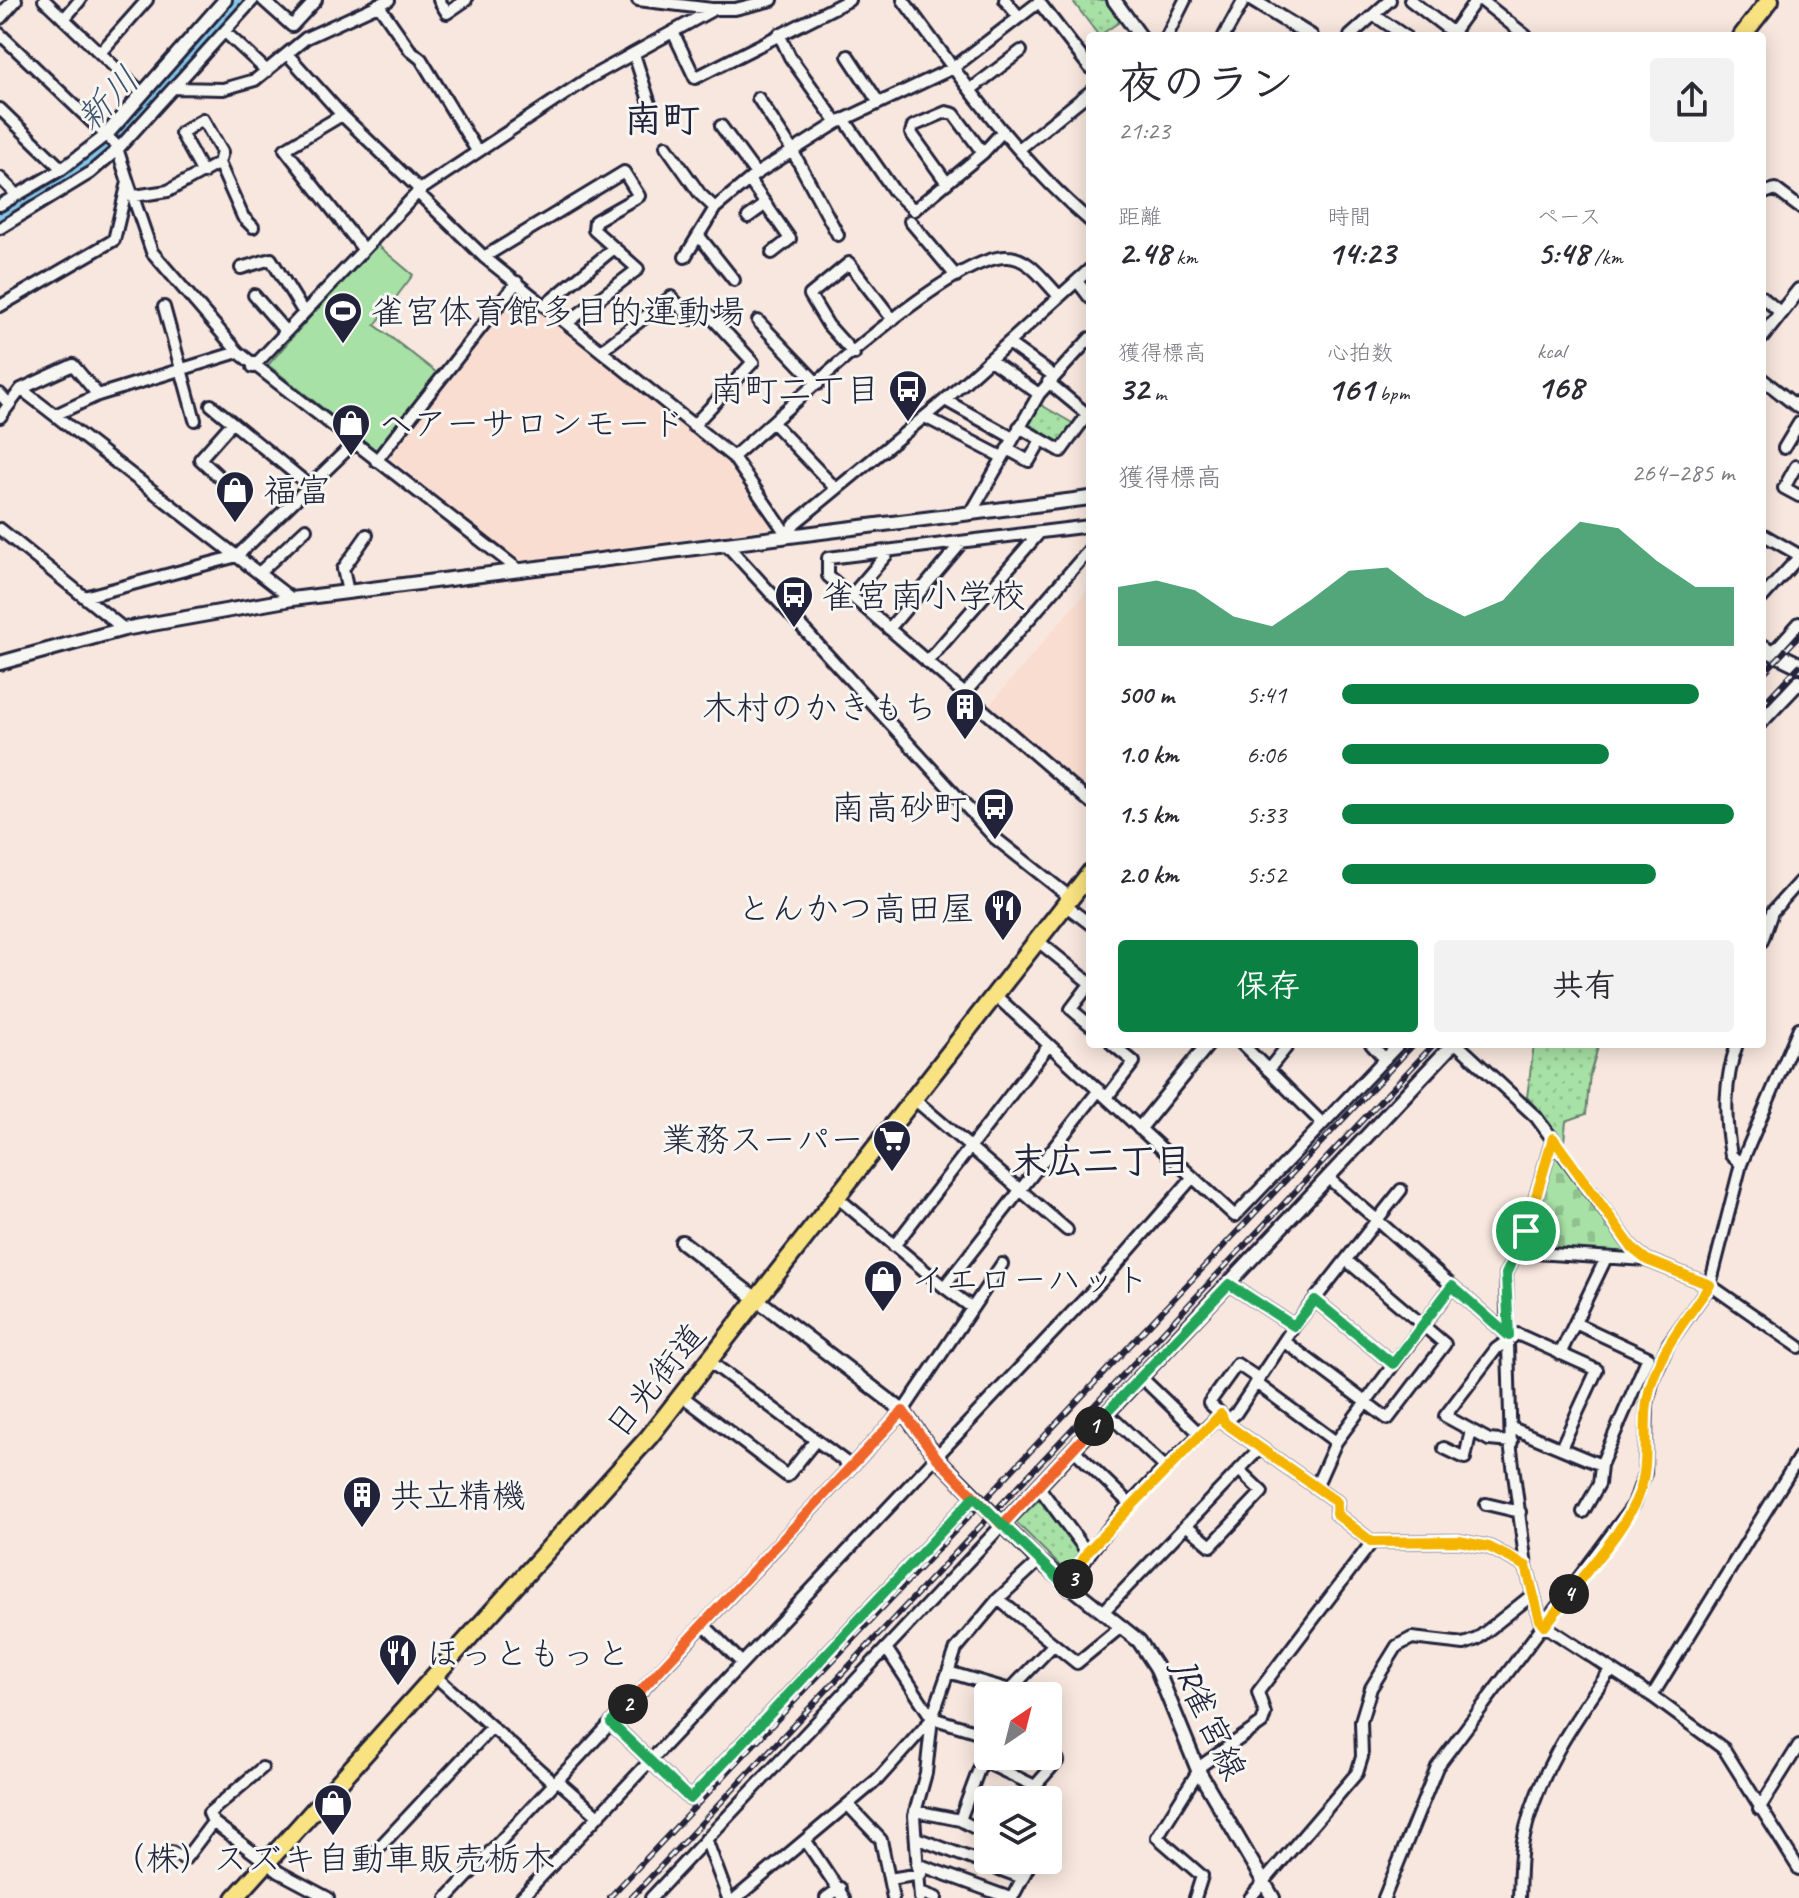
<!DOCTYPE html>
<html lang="ja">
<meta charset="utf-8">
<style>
:root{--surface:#fff;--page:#f2f2f3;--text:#2b2b33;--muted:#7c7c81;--accent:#0b8043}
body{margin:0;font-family:Caveat,"Klee One",sans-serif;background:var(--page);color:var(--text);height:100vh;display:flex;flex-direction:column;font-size:30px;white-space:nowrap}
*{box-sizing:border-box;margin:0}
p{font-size:26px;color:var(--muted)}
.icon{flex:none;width:44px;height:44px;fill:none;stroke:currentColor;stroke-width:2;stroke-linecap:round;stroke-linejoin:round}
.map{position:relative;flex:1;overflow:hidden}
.panel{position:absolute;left:1086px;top:32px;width:680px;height:1016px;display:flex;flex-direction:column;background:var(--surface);border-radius:8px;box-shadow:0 4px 20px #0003}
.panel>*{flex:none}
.needle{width:52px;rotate:35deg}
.fabs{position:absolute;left:974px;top:1682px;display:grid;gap:16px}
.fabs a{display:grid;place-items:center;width:88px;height:88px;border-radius:8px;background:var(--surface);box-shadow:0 4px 20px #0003;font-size:40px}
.pin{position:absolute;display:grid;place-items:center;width:68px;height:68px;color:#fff;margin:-34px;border:4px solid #fff;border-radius:50%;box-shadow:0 2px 8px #0007}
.km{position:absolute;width:40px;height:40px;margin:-20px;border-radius:50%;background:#222;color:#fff;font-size:22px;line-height:40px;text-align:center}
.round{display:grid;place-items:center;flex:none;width:84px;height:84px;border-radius:8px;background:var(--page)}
.overview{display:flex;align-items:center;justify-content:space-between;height:136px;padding:0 32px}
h1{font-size:44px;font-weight:600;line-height:60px}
.stats{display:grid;grid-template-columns:repeat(3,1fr);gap:12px;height:136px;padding:8px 32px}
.stats div{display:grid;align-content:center}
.stats b{font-size:34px;font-weight:600}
.stats small{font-size:22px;font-weight:400}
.stats p{font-size:22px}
.chart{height:224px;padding:16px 32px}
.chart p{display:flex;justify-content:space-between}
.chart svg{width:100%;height:144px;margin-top:8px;fill:var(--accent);opacity:.7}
.cta{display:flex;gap:16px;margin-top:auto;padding:16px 32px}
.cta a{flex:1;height:92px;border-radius:8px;background:var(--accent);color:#fff;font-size:32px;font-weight:600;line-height:92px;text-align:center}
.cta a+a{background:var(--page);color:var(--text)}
ul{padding:0 32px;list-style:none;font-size:26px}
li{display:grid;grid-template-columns:128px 96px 1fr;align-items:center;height:60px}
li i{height:20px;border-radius:10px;background:var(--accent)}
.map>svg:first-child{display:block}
.built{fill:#f9ddd0}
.grass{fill:url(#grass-dots);stroke:#658270;stroke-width:2}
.cemetery{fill:url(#cemetery-stones);stroke:#658270;stroke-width:2}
.pitch{fill:#a8e1a5;stroke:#658270;stroke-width:2}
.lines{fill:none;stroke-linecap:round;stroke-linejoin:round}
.river{stroke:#86c6e7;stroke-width:16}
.minor-casing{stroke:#22223b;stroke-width:16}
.tertiary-casing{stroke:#22223b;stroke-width:18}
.secondary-casing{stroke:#22223b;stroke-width:20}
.trunk-casing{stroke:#22223b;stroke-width:22}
.minor{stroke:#f6f6f2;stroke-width:10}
.tertiary{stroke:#f6f6f2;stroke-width:12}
.secondary{stroke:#f6f6f2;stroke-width:14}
.trunk{stroke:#f8e281;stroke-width:16}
.rail-casing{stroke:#22223b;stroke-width:6}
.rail{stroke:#f6f6f2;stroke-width:3;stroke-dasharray:9;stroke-linecap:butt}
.split-1-casing{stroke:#fff;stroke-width:16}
.split-2-casing{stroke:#fff;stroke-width:16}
.split-3-casing{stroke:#fff;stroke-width:16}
.split-4-casing{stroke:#fff;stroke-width:16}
.split-5-casing{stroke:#fff;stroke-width:16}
.split-1{stroke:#22a559;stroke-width:10}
.split-2{stroke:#f0652b;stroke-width:10}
.split-3{stroke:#22a559;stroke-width:10}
.split-4{stroke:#f5b400;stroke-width:10}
.split-5{stroke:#f5b400;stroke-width:10}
.labels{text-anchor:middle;stroke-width:6;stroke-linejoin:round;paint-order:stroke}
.poi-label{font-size:34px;fill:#22223b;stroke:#f6f6f2;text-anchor:start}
.street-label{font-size:34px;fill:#22223b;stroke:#f6f6f2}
.water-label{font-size:36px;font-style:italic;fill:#40536f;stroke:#f6f6f2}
.neighbourhood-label{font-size:36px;font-weight:bold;fill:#22223b;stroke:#f6f6f2}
.quarter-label{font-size:38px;font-weight:bold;fill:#22223b;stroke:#f6f6f2}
</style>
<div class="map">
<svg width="1799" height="1898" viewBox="0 0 1799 1898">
<defs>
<pattern id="grass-dots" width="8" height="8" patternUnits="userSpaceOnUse" patternTransform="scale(2)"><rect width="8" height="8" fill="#a8e1a5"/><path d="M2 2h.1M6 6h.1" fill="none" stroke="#90c18f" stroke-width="1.8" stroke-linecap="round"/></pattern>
<pattern id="cemetery-stones" width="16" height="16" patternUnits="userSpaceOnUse" patternTransform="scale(2)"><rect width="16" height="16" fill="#a8e1a5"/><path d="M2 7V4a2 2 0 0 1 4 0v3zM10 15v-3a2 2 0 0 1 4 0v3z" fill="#90c18f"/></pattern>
</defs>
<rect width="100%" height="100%" fill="#f8e7de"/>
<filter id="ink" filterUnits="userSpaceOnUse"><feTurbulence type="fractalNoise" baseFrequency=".0125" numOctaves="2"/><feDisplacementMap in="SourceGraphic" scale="16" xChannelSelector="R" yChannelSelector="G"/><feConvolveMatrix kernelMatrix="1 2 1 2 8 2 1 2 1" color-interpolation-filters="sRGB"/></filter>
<g filter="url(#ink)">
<!-- built -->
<path class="built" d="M518,291l211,168 48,68 -260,34 -128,-104z
M1090,587v210l-102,-90z"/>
<!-- grass -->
<path class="grass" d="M1072,0h36l14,20 -23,16z
M1036,402l38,22 -15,23 -36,-20z
M1534,1044h65l-9,30 -4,40 -20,7 -2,20 -37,-44z
M1042,1497l41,54 -14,18 -8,-2 -45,-45z"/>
<!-- cemetery -->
<path class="cemetery" d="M1554,1147l63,91 17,18 -110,-5z"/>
<!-- pitch -->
<path class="pitch" d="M375,243l38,32 -38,50 62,48 -61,77 -108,-85z"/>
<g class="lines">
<!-- river -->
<path class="river" d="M0,216l105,-65 136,-151"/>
<!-- minor casing -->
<g class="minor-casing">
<path id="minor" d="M44,0l98,93
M263,0l29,26 24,-26
M439,0l8,13 19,-13
M638,0l74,9
M903,0c57,77 113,158 187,221
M1005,0l14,17
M1410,0l47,36
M1481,0l45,36
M378,4l32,46 11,9 56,92
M1374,15l31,21
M64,19l16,-19
M225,32l42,39
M673,32l22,46 154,-78
M0,34l116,111 12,37 -14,58 -114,66
M779,34l11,23 47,66
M1167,36l18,-36
M1224,36l20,-36
M1350,36l40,-36
M1450,36l26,-36
M100,53l47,-53
M634,54l16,50
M289,56l53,59 78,75
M848,56l31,47
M175,88l48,1 32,-9 51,-42 83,-38
M970,90l51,-39
M758,98l34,52 46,85
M0,109l62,60
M342,115l-57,34 78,100
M844,119l50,72 20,19 69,-57 20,-22
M721,126l35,48
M666,146l34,48 15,14
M1019,149l71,-57
M203,173l-22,-40 22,-14 19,33 -3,11
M0,178l17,17
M749,180l41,59 -18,14
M128,182l24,70 86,100 282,219
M947,183l-36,-50 2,-7 33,-14 8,2 29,39
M417,192l67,65 249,200 54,78 8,-12 150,-123 145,-131
M1762,194l13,-5 24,18
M134,196l34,-5 51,-28 24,54 10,10
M0,205l62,-36 44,-34
M748,217l18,-13
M910,221l46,55
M0,228l90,-55 28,-24 135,-149
M699,236l35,44
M484,257l140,-85 15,24 -44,25 -1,9 44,39 -71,54
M685,257l30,-49 41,-34 81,-51 116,-55 86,-66 51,66
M241,268l30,-9 33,54
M1077,281l13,17
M254,295l32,37
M1762,297l19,16
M544,306l69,-57
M164,307l31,113
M758,321l60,63
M1008,343l46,33
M601,351l70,-54 21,22 13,-9 48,52 -60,64
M854,354l-26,-29 -18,-30 39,-32 44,57
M990,360l49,34
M253,367l167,-177 169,-112 125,-69h21l37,-9
M1762,379l37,29
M1048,382l39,32
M21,389l52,-24 25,30
M0,394l9,10
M945,400l68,38
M211,405l99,81
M55,415l43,-20 140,-43
M0,417l21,-28 271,210
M925,417l77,40
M773,423l63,66
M1019,427l42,24 29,-40
M1784,448l15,-25
M1007,449l22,12 12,-21
M733,457c50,-43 215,-202 274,-200 22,0 37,24 52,39
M376,461l141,-179
M1799,467l-3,-1 -12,22 15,8
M226,483l-26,-24 32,-36
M971,513l68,-119 51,-56
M1090,526l-262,32v18l262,226
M0,529l124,100
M1762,534l37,21
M725,543l270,295 76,60
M259,573l47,-44
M348,592l-5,-23 24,-34
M851,596l37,-43
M84,597l153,-41 116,-112
M1762,598l37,-41
M889,629l73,-87
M1773,652l26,-29
M927,662l113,-130
M964,694l126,-145
M1065,905l25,19
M1038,941l52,42
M1762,941l10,-29 27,-30
M1090,984l-19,25 19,16
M996,996l239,220 164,-172
M1242,1044l80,79
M1371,1044l14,15
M1457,1044l79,73 97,132 14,11 63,25 89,62
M1737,1044c-13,38 -13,73 -6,111l10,9
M1268,1070l21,-26
M1107,1097l27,-35 -22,-18
M915,1100l152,130
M1553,1138l-27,93 -20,43 5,176 15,116 14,54 5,6 107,70
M1328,1178l49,42 24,-30
M838,1198l106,89
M894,1246l155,-201
M1518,1252l129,8
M1229,1284l65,42
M1315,1300l78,64
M971,1307l-27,-20 155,-197
M1284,1341l104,78 57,-75 -99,-84
M1560,1354l46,-96
M709,1361l142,105
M1140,1376l60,58
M1256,1383l80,59
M682,1396l105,80 29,-36
M1106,1412l60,56
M1221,1414l-12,-11 28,-39 22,15
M1225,1423l112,79 -1,12 36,28 87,-1 30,6 37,19
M1512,1428l89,37 47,-108 -73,-34
M1512,1442l-23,-2 -44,-24 51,-67 21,-15 80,36 -36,78
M1444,1448l21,10 6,-28
M1073,1449l58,56
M1799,1457l-147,239 72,53 75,120
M1038,1486l49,66
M1316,1487l20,-45 116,-156
M1486,1504l34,8
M1583,1512l16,-28 2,-19
M1186,1525l25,21 51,-54 -23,-22
M1068,1588c36,-67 99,-121 153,-174l4,9 11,-10 58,-87 83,-106 132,116
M998,1599l79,64 45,-37
M1103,1612l157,-164
M703,1624l39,39
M886,1648l46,70 56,17
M948,1672l62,18 44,-46
M434,1675l120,108
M611,1723l79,76 284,-302
M981,1760l54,26 23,-26
M557,1780l41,36
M848,1805l33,35 12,58
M1759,1809l40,-64
M915,1811l45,9 28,-75
M960,1820l28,15
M213,1822l66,50 49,26
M916,1838l107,40
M706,1839l22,59
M806,1841l38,57
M171,1852l14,7 28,-37 -4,-9 53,-45
M372,1855l120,-128
M917,1864l93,34
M889,1879l32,-5
M920,1892l16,6
M447,1898l456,-487 99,-147
M521,1898l589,-626 83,-95
M651,1898l351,-373
M736,1898l142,-119 53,-59
M826,1898l14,-10
M920,1898l-6,-82 12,-43 6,-55 24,-69 42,-50 41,-38
M1012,1898l20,-38
M1195,1898l7,-22 -45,-39 45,-72 60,-42 3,-9 -7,-22 114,-150
M1250,1898l107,-125 5,-16 -1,-36 10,-33 26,-42 15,-8 52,6 13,-5 55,-44
M1384,1898l53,-131 197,-263 11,-31 2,-69 6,-26 16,-35 41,-58 31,-121 58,-136
M1519,1898c1,-18 0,-39 4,-57 13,-65 50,-119 88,-172"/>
</g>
<!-- tertiary casing -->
<g class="tertiary-casing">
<path id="tertiary" d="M1114,0l26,36
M1252,0l59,36
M0,17l15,-17
M106,135l119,-135
M1762,337l37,-47
M0,663l124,-34 168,-30 798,-101
M1762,721l37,-39
M1140,1128l68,-84
M682,1242l221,169 34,47 102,103 100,80 17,26 42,103 75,128
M1002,1525l451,-481"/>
</g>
<!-- secondary casing -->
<g class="secondary-casing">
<path id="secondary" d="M1762,647l37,18"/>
</g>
<!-- trunk casing -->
<g class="trunk-casing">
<path id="trunk" d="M1742,36l28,-36
M235,1898l414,-461 441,-564"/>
</g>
<!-- minor -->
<use href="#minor" class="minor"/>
<!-- tertiary -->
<use href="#tertiary" class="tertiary"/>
<!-- secondary -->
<use href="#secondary" class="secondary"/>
<!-- trunk -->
<use href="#trunk" class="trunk"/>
<!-- rail casing -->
<g class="rail-casing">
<path id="rail" d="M1762,675l37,-39
M1762,705l37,-39
M609,1898l805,-854
M631,1898l803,-854"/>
</g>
<!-- rail -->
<use href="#rail" class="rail"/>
</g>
</g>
<g class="lines" filter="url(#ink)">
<!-- split-1 casing -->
<g class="split-1-casing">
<path id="split-1" d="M1094,1426l135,-142 65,42 21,-26 78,64 59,-78 57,50 -3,-62 20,-43"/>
</g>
<!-- split-2 casing -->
<g class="split-2-casing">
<path id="split-2" d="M628,1704l275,-293 34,47 65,67 92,-99"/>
</g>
<!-- split-3 casing -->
<g class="split-3-casing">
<path id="split-3" d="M628,1704l-17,19 79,76 284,-302 94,91 5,-9"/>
</g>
<!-- split-4 casing -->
<g class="split-4-casing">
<path id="split-4" d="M1073,1579l14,-27 134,-138 4,9 112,79 -1,12 36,28 87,-1 30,6 37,19 14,54 5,6 24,-32"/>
</g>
<!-- split-5 casing -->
<g class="split-5-casing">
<path id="split-5" d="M1526,1231l27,-93 80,111 14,11 63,25c-26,37 -56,72 -63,117 -4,31 3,62 -8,91 -14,37 -47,70 -70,101"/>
</g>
<!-- split-1 -->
<use href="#split-1" class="split-1"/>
<!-- split-2 -->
<use href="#split-2" class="split-2"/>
<!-- split-3 -->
<use href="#split-3" class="split-3"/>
<!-- split-4 -->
<use href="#split-4" class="split-4"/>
<!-- split-5 -->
<use href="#split-5" class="split-5"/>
</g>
<!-- icons -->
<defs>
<g id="stadium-pin" transform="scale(2)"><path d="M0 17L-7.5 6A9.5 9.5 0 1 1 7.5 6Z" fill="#22223b" stroke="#f6f6f2"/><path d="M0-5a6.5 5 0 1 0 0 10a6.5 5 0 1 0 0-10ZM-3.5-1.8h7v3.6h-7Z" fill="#fff"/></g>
<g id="bus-pin" transform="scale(2)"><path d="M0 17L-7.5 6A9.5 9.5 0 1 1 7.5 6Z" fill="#22223b" stroke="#f6f6f2"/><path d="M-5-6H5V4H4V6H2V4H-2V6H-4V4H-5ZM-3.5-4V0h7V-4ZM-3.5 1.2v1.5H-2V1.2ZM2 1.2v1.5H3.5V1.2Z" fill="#fff"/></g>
<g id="shop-pin" transform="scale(2)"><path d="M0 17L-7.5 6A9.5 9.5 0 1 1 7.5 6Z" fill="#22223b" stroke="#f6f6f2"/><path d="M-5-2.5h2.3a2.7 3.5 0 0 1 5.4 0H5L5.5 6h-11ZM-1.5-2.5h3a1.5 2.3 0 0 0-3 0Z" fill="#fff"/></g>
<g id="building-pin" transform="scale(2)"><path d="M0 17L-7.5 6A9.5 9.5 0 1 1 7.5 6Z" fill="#22223b" stroke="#f6f6f2"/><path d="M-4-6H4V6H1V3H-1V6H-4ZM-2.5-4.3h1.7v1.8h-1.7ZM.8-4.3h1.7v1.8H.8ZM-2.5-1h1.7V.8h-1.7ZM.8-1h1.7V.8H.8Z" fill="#fff"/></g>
<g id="restaurant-pin" transform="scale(2)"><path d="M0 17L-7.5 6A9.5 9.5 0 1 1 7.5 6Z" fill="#22223b" stroke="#f6f6f2"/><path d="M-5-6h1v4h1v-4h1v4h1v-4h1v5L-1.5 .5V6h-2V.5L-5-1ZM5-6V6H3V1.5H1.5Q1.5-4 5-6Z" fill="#fff"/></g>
<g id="supermarket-pin" transform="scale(2)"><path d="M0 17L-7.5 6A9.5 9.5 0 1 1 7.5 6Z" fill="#22223b" stroke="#f6f6f2"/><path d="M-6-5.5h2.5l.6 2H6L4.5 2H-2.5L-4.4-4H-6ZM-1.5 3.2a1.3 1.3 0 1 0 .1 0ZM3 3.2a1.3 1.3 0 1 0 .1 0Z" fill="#fff"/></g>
</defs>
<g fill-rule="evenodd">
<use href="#stadium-pin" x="343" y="311"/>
<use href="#bus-pin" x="908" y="389"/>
<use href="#shop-pin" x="351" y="423"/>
<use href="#shop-pin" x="235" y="490"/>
<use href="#bus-pin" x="794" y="595"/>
<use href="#building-pin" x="965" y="707"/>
<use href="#bus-pin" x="995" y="807"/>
<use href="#restaurant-pin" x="1003" y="908"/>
<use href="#supermarket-pin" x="892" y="1139"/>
<use href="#shop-pin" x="883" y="1279"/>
<use href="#building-pin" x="362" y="1495"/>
<use href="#restaurant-pin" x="398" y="1653"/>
<use href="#shop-pin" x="333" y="1803"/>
</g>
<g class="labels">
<!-- poi labels -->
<g class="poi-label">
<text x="371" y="323">雀宮体育館多目的運動場</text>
<text x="880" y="401" text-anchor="end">南町二丁目</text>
<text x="379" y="435">ヘアーサロンモード</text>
<text x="263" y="502">福富</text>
<text x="822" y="607">雀宮南小学校</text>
<text x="937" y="719" text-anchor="end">木村のかきもち</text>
<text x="967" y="819" text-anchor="end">南高砂町</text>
<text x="975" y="920" text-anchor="end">とんかつ高田屋</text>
<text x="864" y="1151" text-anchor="end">業務スーパー</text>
<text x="911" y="1291">イエローハット</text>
<text x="390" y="1507">共立精機</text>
<text x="426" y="1665">ほっともっと</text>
<text x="333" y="1870" text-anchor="middle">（株）スズキ自動車販売栃木</text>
</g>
<!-- street labels -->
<g class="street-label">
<text transform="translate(655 1380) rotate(-51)" y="12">日光街道</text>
<text transform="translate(1210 1719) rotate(65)" y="12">JR雀宮線</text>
</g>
<!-- water labels -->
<g class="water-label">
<text transform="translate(107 98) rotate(-46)" y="13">新川</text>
</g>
<!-- neighbourhood labels -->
<g class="neighbourhood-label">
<text x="1101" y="1173">末広二丁目</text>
</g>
<!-- quarter labels -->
<g class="quarter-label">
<text x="662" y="132">南町</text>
</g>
</g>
</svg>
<div class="fabs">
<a><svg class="needle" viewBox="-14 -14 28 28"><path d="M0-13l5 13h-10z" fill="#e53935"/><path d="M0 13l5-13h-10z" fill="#7c7c81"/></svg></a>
<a><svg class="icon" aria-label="layers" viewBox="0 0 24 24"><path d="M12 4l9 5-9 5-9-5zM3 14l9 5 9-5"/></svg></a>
</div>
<div class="pin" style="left:1526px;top:1231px;background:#1e9e55"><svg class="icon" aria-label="arrive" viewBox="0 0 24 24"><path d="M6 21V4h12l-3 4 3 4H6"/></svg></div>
<b class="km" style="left:1094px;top:1426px">1</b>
<b class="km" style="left:628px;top:1704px">2</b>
<b class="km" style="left:1073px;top:1579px">3</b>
<b class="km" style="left:1569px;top:1594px">4</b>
<section class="panel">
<div class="overview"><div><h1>夜のラン</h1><p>21:23</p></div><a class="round"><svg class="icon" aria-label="share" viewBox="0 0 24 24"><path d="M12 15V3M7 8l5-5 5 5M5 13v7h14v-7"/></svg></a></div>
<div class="stats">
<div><p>距離</p><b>2.48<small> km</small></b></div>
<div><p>時間</p><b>14:23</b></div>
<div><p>ペース</p><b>5:48<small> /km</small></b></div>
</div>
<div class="stats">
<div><p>獲得標高</p><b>32<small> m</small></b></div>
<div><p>心拍数</p><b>161<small> bpm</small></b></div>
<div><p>kcal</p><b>168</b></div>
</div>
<div class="chart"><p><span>獲得標高</span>264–285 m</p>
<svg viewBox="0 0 160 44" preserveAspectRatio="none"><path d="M0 44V26L10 24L20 27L30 35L40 38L50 30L60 21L70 20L80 29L90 35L100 30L110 17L120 6L130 8L140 18L150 26L160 26V44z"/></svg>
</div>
<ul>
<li><b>500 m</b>5:41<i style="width:91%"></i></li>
<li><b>1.0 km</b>6:06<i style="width:68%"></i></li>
<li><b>1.5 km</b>5:33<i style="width:100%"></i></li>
<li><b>2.0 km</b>5:52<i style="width:80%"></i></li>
</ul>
<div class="cta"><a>保存</a><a>共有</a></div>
</section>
</div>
